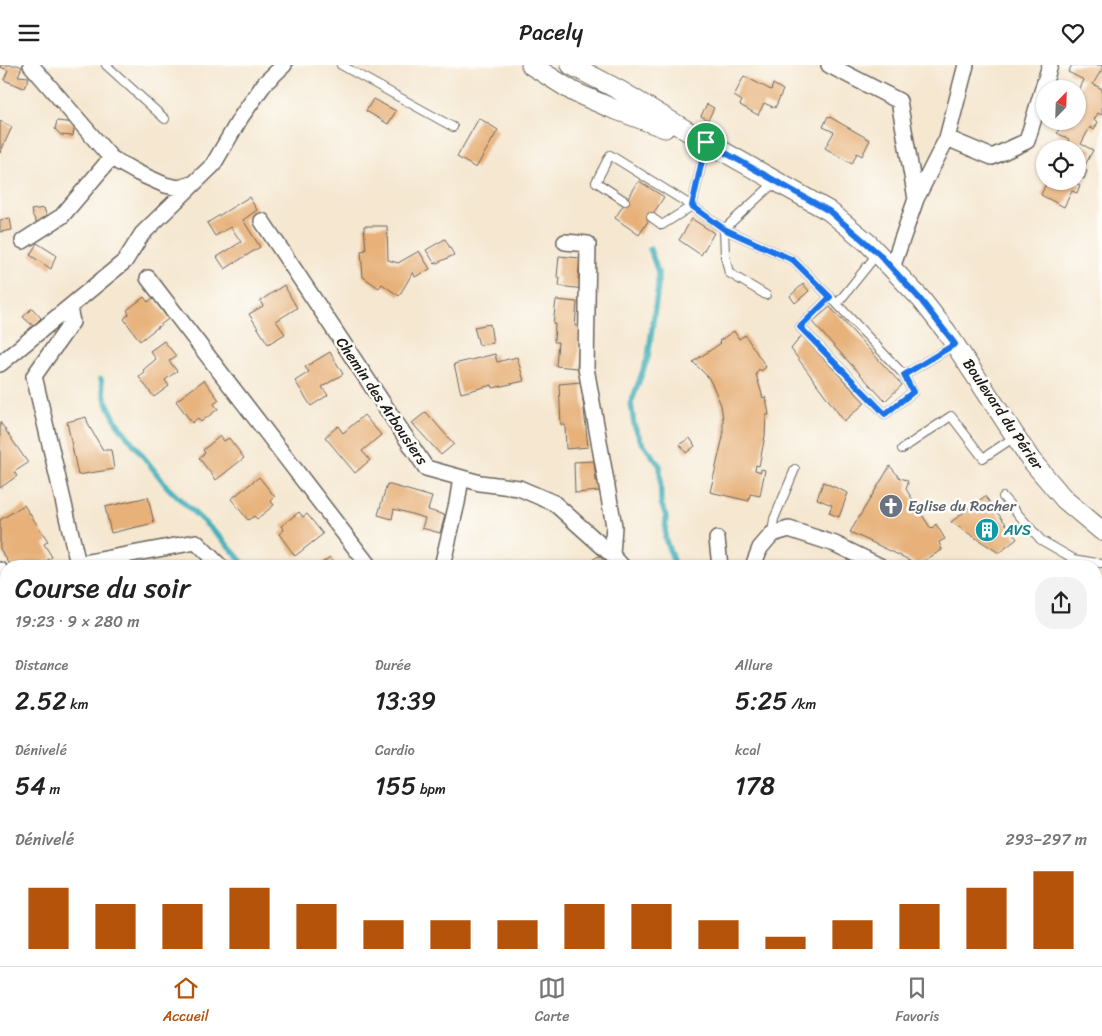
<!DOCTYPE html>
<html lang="fr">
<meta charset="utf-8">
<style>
:root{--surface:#fff;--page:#f2f2f2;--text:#222;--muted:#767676;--line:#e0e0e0;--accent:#b45309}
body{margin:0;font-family:Sriracha,sans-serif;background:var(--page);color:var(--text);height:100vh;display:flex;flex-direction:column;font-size:19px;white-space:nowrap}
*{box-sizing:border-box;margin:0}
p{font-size:16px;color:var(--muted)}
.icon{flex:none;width:28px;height:28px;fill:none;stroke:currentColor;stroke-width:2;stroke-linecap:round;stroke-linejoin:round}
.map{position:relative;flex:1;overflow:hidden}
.details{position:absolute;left:0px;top:495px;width:1102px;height:406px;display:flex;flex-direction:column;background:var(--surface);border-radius:20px 20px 0 0;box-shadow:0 1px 4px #0004}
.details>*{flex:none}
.needle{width:32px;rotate:23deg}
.fabs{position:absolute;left:1036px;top:15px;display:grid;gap:10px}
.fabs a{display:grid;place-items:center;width:50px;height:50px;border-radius:50%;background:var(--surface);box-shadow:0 1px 4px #0004;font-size:25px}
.pin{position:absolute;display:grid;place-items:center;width:42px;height:42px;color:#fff;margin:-21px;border:2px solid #fff;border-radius:50%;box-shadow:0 1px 5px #0007}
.round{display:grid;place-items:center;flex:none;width:52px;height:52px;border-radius:20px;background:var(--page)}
.overview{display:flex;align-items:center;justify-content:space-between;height:85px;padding:0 15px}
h1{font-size:28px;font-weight:600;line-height:38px}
.metrics{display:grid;grid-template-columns:repeat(3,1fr);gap:8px;height:85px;padding:5px 15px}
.metrics div{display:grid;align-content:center}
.metrics b{font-size:25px;font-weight:600}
.metrics small{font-size:14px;font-weight:400}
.metrics p{font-size:14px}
.chart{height:140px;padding:10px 15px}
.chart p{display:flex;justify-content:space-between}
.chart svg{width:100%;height:90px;margin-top:5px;stroke:var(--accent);stroke-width:6}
header{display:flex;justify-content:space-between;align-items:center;height:65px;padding:0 15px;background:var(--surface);font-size:22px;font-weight:600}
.tab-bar{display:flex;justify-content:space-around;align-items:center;height:70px;border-top:1px solid var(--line);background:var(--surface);font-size:14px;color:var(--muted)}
.tab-bar a{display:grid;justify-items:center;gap:2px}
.tab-bar .active{color:var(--accent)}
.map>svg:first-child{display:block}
.forest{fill:url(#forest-crowns);stroke:#4c6c4c}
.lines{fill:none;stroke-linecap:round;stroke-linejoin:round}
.stream{stroke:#3fafb8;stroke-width:5.5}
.building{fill:#e7b179}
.service-casing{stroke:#68635b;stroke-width:10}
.minor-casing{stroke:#68635b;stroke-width:18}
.tertiary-casing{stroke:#68635b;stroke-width:21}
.service{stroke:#fff;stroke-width:8}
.minor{stroke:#fff;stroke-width:15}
.tertiary{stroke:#fff;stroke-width:19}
.route-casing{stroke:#fff;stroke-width:10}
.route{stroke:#1a73e8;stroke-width:6}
.labels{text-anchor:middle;stroke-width:5;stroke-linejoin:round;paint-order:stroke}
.street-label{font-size:15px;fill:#1c1c1c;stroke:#fdfcf7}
.worship-label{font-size:15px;fill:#5b616d;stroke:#fdfcf7;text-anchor:start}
.culture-label{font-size:15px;fill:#0d838f;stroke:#fdfcf7;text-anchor:start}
</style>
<header><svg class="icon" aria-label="menu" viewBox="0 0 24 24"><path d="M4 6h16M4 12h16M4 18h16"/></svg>Pacely<svg class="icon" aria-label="heart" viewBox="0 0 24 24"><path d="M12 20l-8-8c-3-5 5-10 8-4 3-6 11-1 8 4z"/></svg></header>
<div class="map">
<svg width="1102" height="901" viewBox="0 0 1102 901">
<defs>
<pattern id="forest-crowns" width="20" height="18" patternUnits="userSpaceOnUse" patternTransform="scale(1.25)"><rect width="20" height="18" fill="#7cbc7d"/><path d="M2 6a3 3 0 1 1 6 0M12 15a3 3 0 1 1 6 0" fill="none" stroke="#659866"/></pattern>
</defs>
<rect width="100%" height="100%" fill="#fdfcf7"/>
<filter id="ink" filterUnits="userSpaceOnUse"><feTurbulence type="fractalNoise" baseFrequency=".02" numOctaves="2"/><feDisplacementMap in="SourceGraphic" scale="10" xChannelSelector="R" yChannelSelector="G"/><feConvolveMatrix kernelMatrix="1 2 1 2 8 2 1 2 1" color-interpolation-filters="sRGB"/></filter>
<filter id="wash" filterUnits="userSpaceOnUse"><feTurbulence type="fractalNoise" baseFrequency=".0096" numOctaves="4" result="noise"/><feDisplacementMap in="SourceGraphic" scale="20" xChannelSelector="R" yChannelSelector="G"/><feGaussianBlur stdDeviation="1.12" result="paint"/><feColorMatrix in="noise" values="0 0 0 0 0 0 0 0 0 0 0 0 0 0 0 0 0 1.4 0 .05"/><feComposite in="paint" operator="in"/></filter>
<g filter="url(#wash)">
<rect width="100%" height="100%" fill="#f5e7d0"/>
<!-- forest -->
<path class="forest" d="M0,793l6,2v100h214l-3,6h-217z
M602,895h125v6h-126z"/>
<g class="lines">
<!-- stream -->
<path class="stream" d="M650,184l8,23v15l-10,70 -17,46 3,22 7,16 19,25 1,37 5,13 -1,22 10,28
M101,314l5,22 11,22 51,65 55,52 23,26
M712,901l6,-6"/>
</g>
<g id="blocks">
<!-- building -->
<path class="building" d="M0,0h18l4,2 -4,9 11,1 -5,11 -20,-8 4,-10 -8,-3z
M1072,0h30v4l-9,15 9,5v26l-4,-2 -4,7 4,2 -4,8 -4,-3 -9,17 12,6 -10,19 4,2 -3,8 -5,-2 -1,3v-31h-14l5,-10 -12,-6 6,-12h15v-29l6,-12 -16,-8z
M744,11l27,14 2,-6 10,6 -8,18 -11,-5 -6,12 -18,-10 2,-4 -8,-5z
M373,34l23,12 -8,13 -22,-13z
M707,39l7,4 -6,12 -7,-4z
M828,51l42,24 -8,16 -5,-3 -5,11 -27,-16 9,-16 -11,-5z
M479,53l19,12 -22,38 -19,-11z
M0,56l12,6 -12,26z
M57,56l18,2 -2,13 -12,-1 -6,-6z
M639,116l25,16 -25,38 -24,-17z
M1047,116h30l-1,2 4,2 -3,8 -5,-2 -8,16 -23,-12z
M249,132l8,13 -14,10 17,27 -35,22 -8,-12 24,-15 -10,-15 -16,9 -8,-13z
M44,143l3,9 -10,6 -4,-7 -2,-6z
M10,153l2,12 -12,2v-12z
M692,154l22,14 -13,22 -22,-15z
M364,161h23l1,34 10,3 21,-12 11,18 -15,8 -2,-5 -14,24 -17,-12 -3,4 -16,-11 -2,-26 5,-1z
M445,174l9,16 -19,9 -9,-14z
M37,178l19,12 -5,14 -21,-14z
M559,191l21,2 -2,21h6v10l-25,-3 1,-8 -3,-1z
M803,219l6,7 -14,12 -5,-7z
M284,220l13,23 -21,13 9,13 -17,10 -19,-30 14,-8 -3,-5z
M144,232l4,5 5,-4 15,21 -28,22 -16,-22 5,-5 -2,-4z
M556,235l21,2 -2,24h5l-3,42 -21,-2 2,-24h-4l1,-18h-2z
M830,242l72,78 -17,16 -73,-79z
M32,243l9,10 -8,8 -10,-9z
M490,259l3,19 -14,2 -5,-18z
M734,266l5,8 6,-4 21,32 -5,4 -2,-2 -3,5 7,24 3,-1 3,18h-3l-1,21 -6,30 -3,-1 -1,5 6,2v-3l4,1 -5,26 -10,-2 -1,7 -39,-9 13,-55v-18l-2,-14 -8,-19 -5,-9 -15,-15 28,-19 -2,-2z
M802,270l63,68 -21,18 -53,-72z
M164,276l12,15 -7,5 8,10 -12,9 4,6 -15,11 -15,-20 6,-4 -2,-3 13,-11 -6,-8z
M330,287l13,22 -21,13 6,8 -17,11 -16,-25 14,-9 -4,-5z
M495,289l2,8 20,-5 7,24 -31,7 -1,-3 -31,8 -7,-29z
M204,315l15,20 -5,4 4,5 -17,13 -3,-4 -6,5 -16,-22z
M581,317l7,65 -22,2 -1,-24h-4l-2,-41z
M426,347l28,32 -13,11 -29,-32z
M364,350l17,20 -19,16 8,9 -15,13 -30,-36 13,-11 5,7z
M86,352l3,9 14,24h8l3,19 -36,6 -11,-53z
M0,357l28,41 -14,9 3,4 -17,12z
M220,371l4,5 5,-3 15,20 -28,22 -17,-22 6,-5 -2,-3z
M690,373l5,8 -9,7 -6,-9z
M594,396l2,20h3l1,10 -25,2 -1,-31z
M890,401l10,12 7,2 1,4 -2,5 25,40 5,-5 9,15 -6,3 3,8 -24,14 -68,-32z
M259,412l16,20 -4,4 3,4 -17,14 -3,-3 -6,4 -17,-21z
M823,417l25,11 -9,24 -10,-4 3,-8 -15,-6z
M387,419l45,13 -4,13 17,5 -5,18 -18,-5 3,-10 -31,-9 -2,10 -14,-4z
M985,431l32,43 -18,14 -48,-31z
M148,432l6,26 -43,10 -6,-26z
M24,440l24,36 -4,3 8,13 -14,9h-27l-11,-17v-29z
M299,447l4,5 4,-3 16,20 -28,22 -16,-22 5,-4 -3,-4z
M599,491l9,10h-24l11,-8z
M330,492l7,9h-19z
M2,692l4,6v39l-6,5 3,3 -3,2v-53z
M1102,768v40h-1l-1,-4h-4v-35z
M1096,827l6,3v13l-3,5 -3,-1z
M456,895h25l-2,6h-25z
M891,895h5l12,6h-19z
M986,895h24l-3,6h-21l-3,-1z
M1047,895h26l13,6h-49l3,-4 5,2z
M560,896l1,5h-27v-1z"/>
</g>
</g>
<g filter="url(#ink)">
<use href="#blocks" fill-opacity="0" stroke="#68635b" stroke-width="1"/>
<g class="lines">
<!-- service casing -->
<g class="service-casing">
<path id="service" d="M106,0l59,54
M341,0l112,62
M775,117l-51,47 69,31 44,44 41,-51
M625,136l-29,-19 14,-27 82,51 32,23 1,27 4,17 37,22
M651,152l11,8 30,-19 14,-63
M830,232l-30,30 85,87 28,-22 -9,-17 50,-30
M837,239l67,71
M902,384l49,-33 32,42 33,-22
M1003,432l38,43 33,19 28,5
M772,469l2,-15 21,-50"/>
</g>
<!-- minor casing -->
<g class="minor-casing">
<path id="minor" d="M31,0l80,93 27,15 27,12 14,3 13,-4
M829,0l70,36 17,98
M947,73l45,19 35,-16 23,-76
M262,156l164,247 54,15 39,5 35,15 58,52 10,11
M23,176l39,-25 49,-58
M565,177l23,2 -2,124 28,158 -2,29
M892,203l24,-69 31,-61 19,-73
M148,213l221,288
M69,243l3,14 -38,54 44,188 118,-22 24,24
M0,299l125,-103 17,-27 71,-69 28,-48 24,-34 19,-18
M717,474l3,27
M442,501l15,-63 4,-25
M753,501l7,-18 12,-14 17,-5 46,15 45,22
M0,505l6,11
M1096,582h6
M0,594l6,-15
M0,626l6,15
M1096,735l6,3
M501,901l2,-6
M775,901l3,-6
M930,901l3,-6"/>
</g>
<!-- tertiary casing -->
<g class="tertiary-casing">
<path id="tertiary" d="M531,0l43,27 37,16 54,20
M571,0l48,25 75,45 135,76 39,32 53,56 25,32 85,129 34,40 37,31"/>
</g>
<!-- service -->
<use href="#service" class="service"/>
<!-- minor -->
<use href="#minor" class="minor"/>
<!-- tertiary -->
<use href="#tertiary" class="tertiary"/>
</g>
</g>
<g class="lines" filter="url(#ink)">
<!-- route casing -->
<g class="route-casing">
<path id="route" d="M706,77l123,69 49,42 42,46 35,45 -51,31 9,17 -28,22 -85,-87 30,-30 -37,-37 -69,-31 -32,-23z"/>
</g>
<!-- route -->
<use href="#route" class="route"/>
</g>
<!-- icons -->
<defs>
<g id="church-disc" transform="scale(1.25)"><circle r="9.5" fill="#6b7280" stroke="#fdfcf7"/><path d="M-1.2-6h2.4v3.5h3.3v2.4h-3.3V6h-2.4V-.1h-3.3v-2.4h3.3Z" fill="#fff"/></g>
<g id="building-disc" transform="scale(1.25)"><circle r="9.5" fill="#0f9aa8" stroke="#fdfcf7"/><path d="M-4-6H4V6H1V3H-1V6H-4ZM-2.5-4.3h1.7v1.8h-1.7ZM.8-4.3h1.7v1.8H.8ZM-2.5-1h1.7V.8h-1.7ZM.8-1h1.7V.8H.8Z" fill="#fff"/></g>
</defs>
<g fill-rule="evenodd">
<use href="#church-disc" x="891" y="441"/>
<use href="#building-disc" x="987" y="465"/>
</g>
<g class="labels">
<!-- street labels -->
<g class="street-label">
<text transform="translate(382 336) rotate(56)" y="5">Chemin des Arbousiers</text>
<text transform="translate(1003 349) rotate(56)" y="5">Boulevard du Périer</text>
</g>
<!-- worship labels -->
<g class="worship-label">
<text x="908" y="446">Eglise du Rocher</text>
</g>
<!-- culture labels -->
<g class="culture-label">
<text x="1004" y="470">AVS</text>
</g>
</g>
</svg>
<div class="fabs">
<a><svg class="needle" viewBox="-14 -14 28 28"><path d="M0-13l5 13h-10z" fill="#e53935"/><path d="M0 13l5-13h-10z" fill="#767676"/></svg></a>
<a><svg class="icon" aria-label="locate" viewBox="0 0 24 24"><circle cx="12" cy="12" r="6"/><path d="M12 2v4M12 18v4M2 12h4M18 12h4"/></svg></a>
</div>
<div class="pin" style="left:706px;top:77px;background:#1e9e55"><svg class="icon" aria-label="arrive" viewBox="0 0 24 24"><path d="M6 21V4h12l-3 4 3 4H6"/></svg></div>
<section class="details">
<div class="overview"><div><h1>Course du soir</h1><p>19:23 · 9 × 280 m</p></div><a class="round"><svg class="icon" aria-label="share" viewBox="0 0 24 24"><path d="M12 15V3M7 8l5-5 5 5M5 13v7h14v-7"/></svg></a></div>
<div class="metrics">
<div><p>Distance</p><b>2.52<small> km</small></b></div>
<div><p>Durée</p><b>13:39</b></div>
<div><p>Allure</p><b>5:25<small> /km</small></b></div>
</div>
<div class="metrics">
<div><p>Dénivelé</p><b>54<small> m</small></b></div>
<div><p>Cardio</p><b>155<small> bpm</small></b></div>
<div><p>kcal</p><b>178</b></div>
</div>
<div class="chart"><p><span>Dénivelé</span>293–297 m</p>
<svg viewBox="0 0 160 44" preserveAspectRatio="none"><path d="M5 44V14M15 44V22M25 44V22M35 44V14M45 44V22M55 44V30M65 44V30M75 44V30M85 44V22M95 44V22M105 44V30M115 44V38M125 44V30M135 44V22M145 44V14M155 44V6"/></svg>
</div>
</section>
</div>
<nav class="tab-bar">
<a class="active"><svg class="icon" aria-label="home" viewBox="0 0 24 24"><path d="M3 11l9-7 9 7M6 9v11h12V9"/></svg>Accueil</a>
<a><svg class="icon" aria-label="map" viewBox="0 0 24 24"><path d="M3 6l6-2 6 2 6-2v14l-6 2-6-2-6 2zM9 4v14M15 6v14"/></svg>Carte</a>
<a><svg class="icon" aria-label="saved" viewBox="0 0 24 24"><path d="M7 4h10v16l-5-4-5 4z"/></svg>Favoris</a>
</nav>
